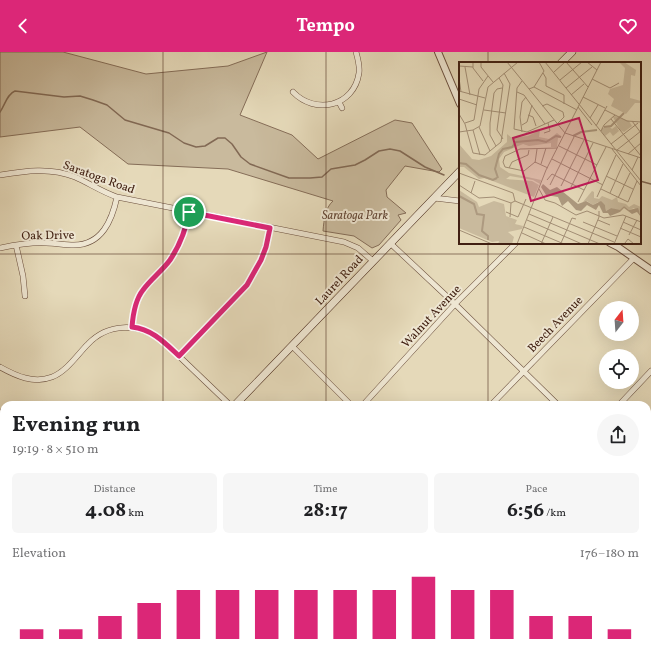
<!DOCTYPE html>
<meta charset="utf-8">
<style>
:root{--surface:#fff;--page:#f6f6f6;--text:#202124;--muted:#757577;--accent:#db2777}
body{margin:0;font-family:Vollkorn,serif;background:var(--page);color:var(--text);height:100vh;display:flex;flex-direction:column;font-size:15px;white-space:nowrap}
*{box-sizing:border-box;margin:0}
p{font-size:13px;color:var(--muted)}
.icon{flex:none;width:22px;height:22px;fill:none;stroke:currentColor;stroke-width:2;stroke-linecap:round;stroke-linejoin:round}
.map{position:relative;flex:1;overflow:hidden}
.drawer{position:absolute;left:0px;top:349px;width:651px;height:256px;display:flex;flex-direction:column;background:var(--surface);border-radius:12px 12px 0 0;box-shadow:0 4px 16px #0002}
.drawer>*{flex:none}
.needle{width:26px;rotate:17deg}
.buttons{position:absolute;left:599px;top:249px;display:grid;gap:8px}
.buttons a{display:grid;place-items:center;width:40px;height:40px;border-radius:50%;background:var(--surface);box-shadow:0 4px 16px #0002;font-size:20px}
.pin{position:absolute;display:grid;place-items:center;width:34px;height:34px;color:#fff;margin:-17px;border:2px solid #fff;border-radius:50%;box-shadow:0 1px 4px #0007}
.round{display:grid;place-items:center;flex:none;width:42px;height:42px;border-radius:21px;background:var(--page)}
.head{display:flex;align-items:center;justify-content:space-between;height:68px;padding:0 12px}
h1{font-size:22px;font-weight:700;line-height:30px}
.stats{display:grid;grid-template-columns:repeat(3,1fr);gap:6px;height:68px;padding:4px 12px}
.stats div{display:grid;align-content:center;border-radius:6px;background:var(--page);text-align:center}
.stats b{font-size:20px;font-weight:700}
.stats small{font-size:11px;font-weight:400}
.stats p{font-size:11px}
.chart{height:112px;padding:8px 12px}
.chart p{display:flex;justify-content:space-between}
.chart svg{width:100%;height:72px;margin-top:4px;stroke:var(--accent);stroke-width:6}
header{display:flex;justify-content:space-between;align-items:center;height:52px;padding:0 12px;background:var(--accent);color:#fff;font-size:18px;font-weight:700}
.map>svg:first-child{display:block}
.green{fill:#c9ba9d;stroke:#856d58}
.water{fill:#ad9a80;stroke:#826954}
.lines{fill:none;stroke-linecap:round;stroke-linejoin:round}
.stream{stroke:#826954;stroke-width:1.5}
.minor-casing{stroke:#6a4e3c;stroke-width:6}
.tertiary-casing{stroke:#6a4e3c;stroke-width:8}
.secondary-casing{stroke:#412012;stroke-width:8}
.minor{stroke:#eee6d2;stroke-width:5}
.tertiary{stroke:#eee6d2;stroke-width:6}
.secondary{stroke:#eee6d2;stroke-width:7}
.route-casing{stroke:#fff;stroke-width:8}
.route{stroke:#db2777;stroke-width:5}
.grid{fill:none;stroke:#412012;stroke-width:1;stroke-opacity:0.55}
.labels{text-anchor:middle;stroke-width:4;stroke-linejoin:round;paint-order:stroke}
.street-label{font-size:12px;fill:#412012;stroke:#eee6d2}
.park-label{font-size:12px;font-style:italic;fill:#634635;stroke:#eee6d2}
.inset-river{fill:none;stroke:#ad9a80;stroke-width:2}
.inset-road{fill:none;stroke:#a38f76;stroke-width:1}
.view{fill:#c2185b;fill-opacity:0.15;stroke:#c2185b;stroke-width:2}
.inset-edge{fill:none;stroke:#412012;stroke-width:2}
</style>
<header><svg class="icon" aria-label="back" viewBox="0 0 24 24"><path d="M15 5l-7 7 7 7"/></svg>Tempo<svg class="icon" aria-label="heart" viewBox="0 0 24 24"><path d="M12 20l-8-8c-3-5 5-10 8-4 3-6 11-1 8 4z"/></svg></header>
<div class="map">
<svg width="651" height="605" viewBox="0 0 651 605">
<rect width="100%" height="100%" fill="#e5d9b9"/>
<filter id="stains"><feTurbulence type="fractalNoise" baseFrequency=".005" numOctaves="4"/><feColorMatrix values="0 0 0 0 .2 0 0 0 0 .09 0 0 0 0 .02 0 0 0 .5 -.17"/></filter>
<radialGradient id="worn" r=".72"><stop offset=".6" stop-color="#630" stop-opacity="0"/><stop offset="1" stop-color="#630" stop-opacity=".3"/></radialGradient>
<!-- green -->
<path class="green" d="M0,0h63l83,22 82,-8 39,-14 -27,63 52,20 26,24 77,-39 17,3 30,46 -3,3 -34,-6 -19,24 1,7 19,16 -8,2 3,5 -22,25 -7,3 -18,-12 -31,-5c1,-11 2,-23 10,-30l-105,-32 -100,-5 -48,-37 -80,10z
M0,357l4,2v52l-4,-1z
M0,419l4,1v138l-4,-3z"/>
<!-- water -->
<path class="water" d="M147,601h142l2,4h-142z"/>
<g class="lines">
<!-- stream -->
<path class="stream" d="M0,60c5,-7 7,-18 15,-21l49,6 16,-1 13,4 14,5 18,15 44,13 15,10 12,4 9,-1 13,-8h7l7,6 9,13 9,7 39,14h21l12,-1 9,-8 24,-4 10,-5 14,-9 11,-2 10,2 25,16 19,8
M640,129l11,3"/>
<!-- minor casing -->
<g class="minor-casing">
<path id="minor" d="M293,40c22,23 61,15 66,-19 1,-7 -1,-14 -3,-21
M339,50l3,6
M0,123c25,-4 50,-8 75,2 14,6 27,15 42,20l227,45 14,6 15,13
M434,146l26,3
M390,191l65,61 103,101
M16,193l7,31 2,20
M0,196c15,-3 31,-6 46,-5 9,0 18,2 28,2 28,0 38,-25 43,-48
M132,275l2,-16 6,-17 33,-38 10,-21 6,-23
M292,294l59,59
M179,304l62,-64c17,-19 24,-40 29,-64
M0,315c16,9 34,17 52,10 15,-6 25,-22 36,-33 20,-21 50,-21 73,-5l69,66
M363,353l92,-101 61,-61
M491,353l143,-147
M619,353l32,-34
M647,437l4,4
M647,496l4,-4
M439,601l4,4
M612,601l4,4
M542,605l4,-4"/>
</g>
<!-- tertiary casing -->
<g class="tertiary-casing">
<path id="tertiary" d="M438,0l22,52
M610,191l8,4 33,23
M103,601v4"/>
</g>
<!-- secondary casing -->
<g class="secondary-casing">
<path id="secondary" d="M561,11l11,-11
M235,353l225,-234
M33,605l4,-4"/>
</g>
<!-- minor -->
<use href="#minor" class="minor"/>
<!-- tertiary -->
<use href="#tertiary" class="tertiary"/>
<!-- secondary -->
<use href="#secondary" class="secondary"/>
</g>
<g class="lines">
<!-- route casing -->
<g class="route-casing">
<path id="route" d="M189,160l81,16 -4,19 -5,13 -14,25 -68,71c-14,-13 -27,-27 -47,-29 1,-13 3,-27 11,-37 8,-11 19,-19 27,-30 10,-15 16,-31 19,-48z"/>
</g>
<!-- route -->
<use href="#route" class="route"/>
</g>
<!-- grid -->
<path class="grid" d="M163,0v353M326,0v353M488,0v11M488,191v162M0,202h651M0,403h4M647,403h4M163,601v4M326,601v4M488,601v4"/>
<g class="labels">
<!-- street labels -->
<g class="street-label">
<text transform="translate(99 125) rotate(20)" y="4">Saratoga Road</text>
<text transform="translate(48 183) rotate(-1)" y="4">Oak Drive</text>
<text transform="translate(339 228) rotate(-47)" y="4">Laurel Road</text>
<text transform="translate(431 264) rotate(-47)" y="4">Walnut Avenue</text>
<text transform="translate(555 272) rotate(-46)" y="4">Beech Avenue</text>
</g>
<!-- park labels -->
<g class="park-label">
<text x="355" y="167">Saratoga Park</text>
</g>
</g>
<!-- overview -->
<g transform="translate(459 10)">
<rect width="182" height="182" fill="#e5d9b9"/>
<path d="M160,0h5l12,8 -1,6 -4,-1 -1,23 11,3v2h-6l-9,11 -15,-8 3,-7 -6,-5 2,-5 13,-4 2,-17zM156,54l14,5 3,5 -8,6 -4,-2 -7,-13zM157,64l3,5 -6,5 -3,-4 -5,4 -4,-5 1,-3 8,-1 2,2zM81,68l-1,7 10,2 8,-6 5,4 -4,1 -1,9h-6v-4l-22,3 -6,-2 -19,8 -5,7 1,8 9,6 32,7 -1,4 -7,-4 -23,-4 -4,3 26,2 7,4 -5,12 -49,-19 -6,1 -15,-12h-5v-23l13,15 7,1 12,-4 16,-14v-8l5,4 16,-2zM0,128l18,12 2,5 15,-6 10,3 2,12 11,4 -2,4 8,2 -1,3 -14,3 6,5 -2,7h-14l1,-3 -7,1 -33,-14zM133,129l2,1v6l5,1 3,-3 10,4 5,-3 1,5 8,2 3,3 5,-3 7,3v7l-7,-6 -5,2 -5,-4 -4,5 -9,-3 -5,3 -1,-6 -7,-3 -5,3 -6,-4 -4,1z" fill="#c9ba9d"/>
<path d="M84,122l7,6 7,-3 21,17 8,-3 7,4 8,-4 4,4 1,6 5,-3 9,2 4,-4 5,4 9,-2 3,9 -4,-5 -5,2 -8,-6 -4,4 -10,4 -2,-3h-5l-4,-8 -3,5 -9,-5 -6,6 -5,-1 -8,-9 -6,5 -4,-9 -12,-2 -5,-8z" fill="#ad9a80"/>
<path class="inset-river" d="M145,65l7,-1 13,-13M114,74l8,-4 16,-2M0,101l7,1 13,11 14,5 4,-2M39,116l-3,-9 4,-15 4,-5 9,-2 4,-5 22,-2 8,2 10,-6 5,1M0,134l15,8 3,10 7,1 -2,16 6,5v4"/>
<path class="inset-road" d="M14,0v6l10,13M22,0v5l12,15M48,0l58,71 76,25M86,0l96,119M107,0l22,25M128,0l10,8M0,4l14,1M6,5l5,28M95,10l11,-10M84,11l3,5v8l18,9v9M0,16l2,14M40,16l4,7 -6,45 6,9M133,17l18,9 9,-5M101,18l22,-18M63,19l-5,7 -3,41 13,3 27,-12M75,25l43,23M107,26l26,-21M70,27l5,-2 10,-16 -5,-9M0,29l26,7M58,30l7,3 21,29M112,33l13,-11M124,35l22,11M0,37l18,6M83,44l5,-2 16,8 1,5 -7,7M119,45l14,18M25,48l22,3M146,48l22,11 14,1M0,52l6,10 8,29 12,2 16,-13 9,-58 -6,-11M69,53l5,2 3,9M131,56l8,-13M152,57l30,37M173,59l9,12M6,61l9,-3 5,-31 9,-13M63,63l5,-3 5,-17M137,64l11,-20M20,65l11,24M14,68l7,25M142,69l3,-6 11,-10M0,70l14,-2 7,-4 8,-39 30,-25M63,70l-2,-15 2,-15 4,-5M85,71l6,-2 -2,-8M152,82l27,-21M37,84l-6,-11v-12l4,-30 3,-4 5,-1M100,84l38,19M153,87l29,37M158,88l24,-19M169,92l13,-11M93,97l51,26M76,101l2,-14M82,102l5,-16M50,106l3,-6 16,-7 1,-5M89,106l-13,-6 -11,9 -19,-4 -2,-5 2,-6 15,-7 37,-1M173,108l6,-13M0,111l54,20 2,8M147,114l27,13M88,118l5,-6 32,16M0,123l20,13 15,-1 17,6 4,-2M91,123l24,-48M102,124l23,-46M112,125l22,-44M80,127l6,11 10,3 21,12 11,-4 17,7 19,-3 18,7M142,127l27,13 9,-21M12,131l4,-12M151,131l13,-29M138,135l19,-42M159,136l12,-25M56,139l99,41M119,140l28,-55M47,150l12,5 8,-18M70,152l71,30M51,155l1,-14M68,158l55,24M139,158l12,5M124,160l34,14M164,160l18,8M65,165l40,17M161,166l21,9M0,168l33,14M63,171l24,11M170,173l8,-15M102,181l11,-25 4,1M166,181l3,-4 6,5M58,182l29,-74 55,-108M82,182l12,-27M129,182l11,-27v-6M155,182l12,-28"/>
<path class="view" d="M120,56l19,62 -67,21 -18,-63z"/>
<rect width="182" height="182" class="inset-edge"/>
</g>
<rect width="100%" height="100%" filter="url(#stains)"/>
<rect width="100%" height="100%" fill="url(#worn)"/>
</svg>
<div class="buttons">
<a><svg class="needle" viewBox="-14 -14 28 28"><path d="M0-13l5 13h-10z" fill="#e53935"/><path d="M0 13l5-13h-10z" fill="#757577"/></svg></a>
<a><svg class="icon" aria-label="locate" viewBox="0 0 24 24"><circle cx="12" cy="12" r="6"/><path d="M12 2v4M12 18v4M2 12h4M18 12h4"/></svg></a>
</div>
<div class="pin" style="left:189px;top:160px;background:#1e9e55"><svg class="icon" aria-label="arrive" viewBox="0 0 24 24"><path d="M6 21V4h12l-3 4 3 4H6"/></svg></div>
<section class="drawer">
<div class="head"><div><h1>Evening run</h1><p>19:19 · 8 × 510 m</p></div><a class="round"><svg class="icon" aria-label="share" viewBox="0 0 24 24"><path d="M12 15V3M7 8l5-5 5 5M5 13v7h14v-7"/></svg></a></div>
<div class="stats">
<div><p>Distance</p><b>4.08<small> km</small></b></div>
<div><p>Time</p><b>28:17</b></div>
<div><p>Pace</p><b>6:56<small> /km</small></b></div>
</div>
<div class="chart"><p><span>Elevation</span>176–180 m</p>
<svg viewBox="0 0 160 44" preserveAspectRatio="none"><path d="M5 44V38M15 44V38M25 44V30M35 44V22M45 44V14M55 44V14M65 44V14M75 44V14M85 44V14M95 44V14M105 44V6M115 44V14M125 44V14M135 44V30M145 44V30M155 44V38"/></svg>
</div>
</section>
</div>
